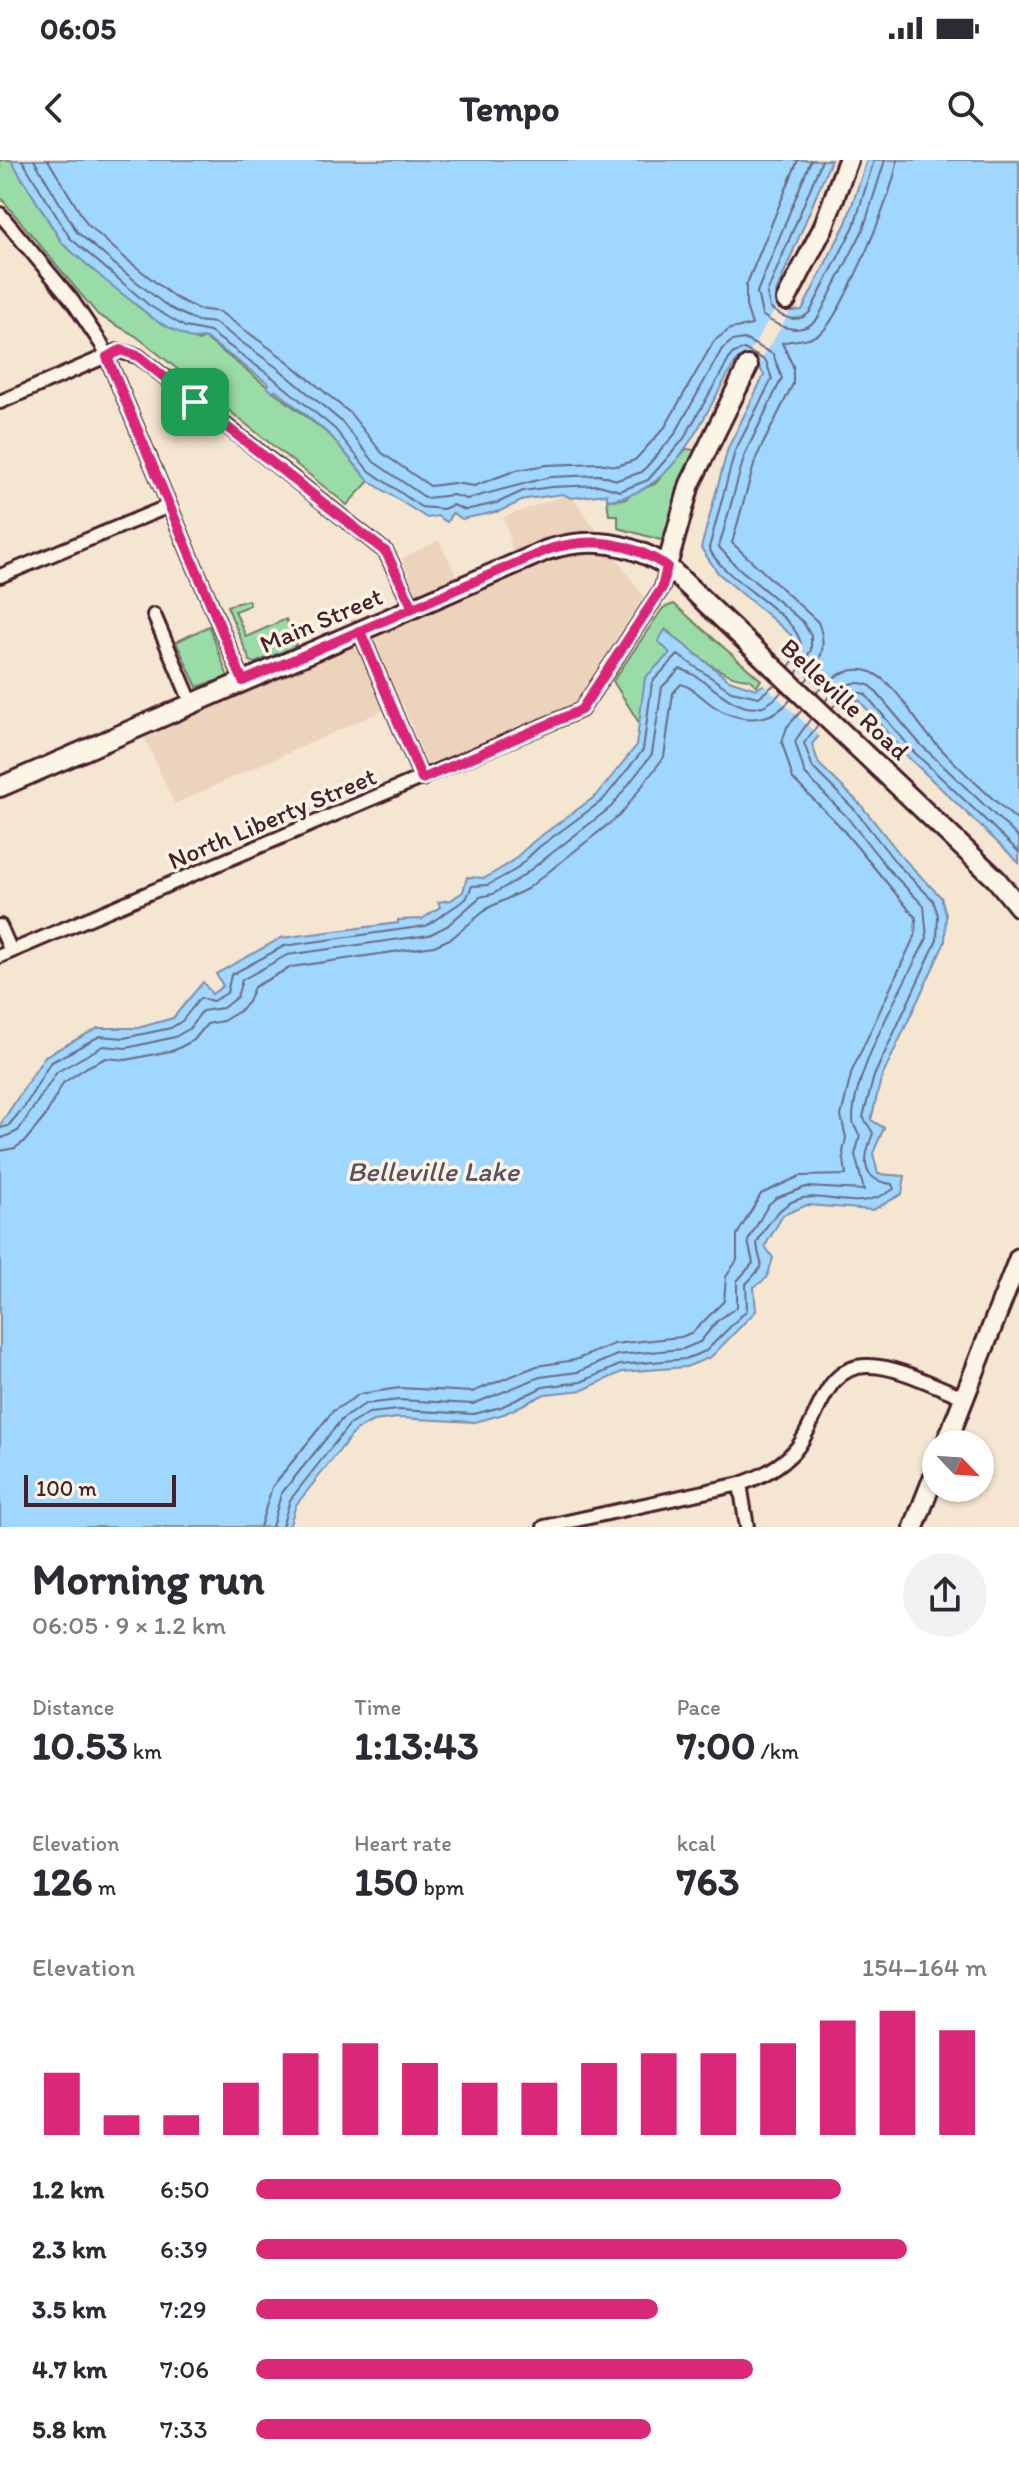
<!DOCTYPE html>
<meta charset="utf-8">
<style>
:root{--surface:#fff;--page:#f2f2f3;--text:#2b2b33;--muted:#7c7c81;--accent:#db2777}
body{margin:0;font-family:Itim,sans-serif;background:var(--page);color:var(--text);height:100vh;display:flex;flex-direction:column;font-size:30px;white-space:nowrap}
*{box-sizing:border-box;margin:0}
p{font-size:26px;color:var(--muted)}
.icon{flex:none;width:44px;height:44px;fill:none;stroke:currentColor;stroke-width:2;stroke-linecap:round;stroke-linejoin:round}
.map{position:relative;height:1367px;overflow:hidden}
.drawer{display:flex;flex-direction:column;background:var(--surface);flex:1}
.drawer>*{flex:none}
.needle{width:52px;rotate:115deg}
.controls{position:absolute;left:922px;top:1270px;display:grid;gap:16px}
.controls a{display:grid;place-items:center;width:72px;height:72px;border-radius:50%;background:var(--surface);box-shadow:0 2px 6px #0004;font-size:40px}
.scale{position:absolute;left:24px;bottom:20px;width:152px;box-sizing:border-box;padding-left:8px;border:4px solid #4a1f2b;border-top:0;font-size:22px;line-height:28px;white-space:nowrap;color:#4a1f2b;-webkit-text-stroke:6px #fcf5e5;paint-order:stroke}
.pin{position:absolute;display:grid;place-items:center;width:68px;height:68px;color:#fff;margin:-34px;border-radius:16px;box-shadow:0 4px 12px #0006}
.round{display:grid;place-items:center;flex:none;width:84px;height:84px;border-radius:42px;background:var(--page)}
.summary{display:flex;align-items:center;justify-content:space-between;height:136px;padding:0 32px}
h1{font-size:44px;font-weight:700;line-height:60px}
.metrics{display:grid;grid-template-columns:repeat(3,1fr);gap:12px;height:136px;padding:8px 32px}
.metrics div{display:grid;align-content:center}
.metrics b{font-size:40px;font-weight:700}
.metrics small{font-size:22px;font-weight:400}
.metrics p{font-size:22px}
.chart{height:224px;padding:16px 32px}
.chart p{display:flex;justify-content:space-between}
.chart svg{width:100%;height:144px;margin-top:8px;stroke:var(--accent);stroke-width:6}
ul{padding:0 32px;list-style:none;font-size:26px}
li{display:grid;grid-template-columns:128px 96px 1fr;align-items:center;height:60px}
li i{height:20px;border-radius:10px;background:var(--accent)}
.status{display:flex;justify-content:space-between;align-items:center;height:56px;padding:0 40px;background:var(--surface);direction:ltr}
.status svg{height:22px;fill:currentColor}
header{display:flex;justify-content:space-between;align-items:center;height:104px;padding:0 32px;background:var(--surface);font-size:36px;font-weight:700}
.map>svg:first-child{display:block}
.built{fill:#ecd4bc}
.green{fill:#99dca7;stroke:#727e69;stroke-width:2}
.water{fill:#9fd7ff;stroke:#7d8daa;stroke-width:2}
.pier{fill:#f5e6d2}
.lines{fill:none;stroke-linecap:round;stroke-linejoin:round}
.shore{stroke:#6c6980;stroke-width:2}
.street-casing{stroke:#4a1f2b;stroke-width:18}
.secondary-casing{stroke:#4a1f2b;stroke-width:24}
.street{stroke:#fcf5e5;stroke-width:12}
.secondary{stroke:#fcf5e5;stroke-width:18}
.route-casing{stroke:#fff;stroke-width:16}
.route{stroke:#db2777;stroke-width:10}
.labels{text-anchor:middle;stroke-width:7;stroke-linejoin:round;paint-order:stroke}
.street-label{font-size:26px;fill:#4a1f2b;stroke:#fcf5e5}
.water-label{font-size:28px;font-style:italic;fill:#5f4d60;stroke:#fcf5e5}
</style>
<div class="status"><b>06:05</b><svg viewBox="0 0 49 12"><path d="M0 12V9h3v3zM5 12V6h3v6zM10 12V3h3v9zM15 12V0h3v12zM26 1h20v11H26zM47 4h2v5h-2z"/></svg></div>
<header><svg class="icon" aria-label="back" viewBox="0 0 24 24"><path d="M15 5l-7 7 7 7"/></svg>Tempo<svg class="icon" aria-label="search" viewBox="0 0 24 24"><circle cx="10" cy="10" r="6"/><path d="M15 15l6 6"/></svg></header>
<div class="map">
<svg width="1019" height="1367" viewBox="0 0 1019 1367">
<rect width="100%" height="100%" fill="#f5e6d2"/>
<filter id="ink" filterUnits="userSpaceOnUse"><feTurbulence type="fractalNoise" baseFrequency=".0125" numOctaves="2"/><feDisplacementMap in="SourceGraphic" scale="16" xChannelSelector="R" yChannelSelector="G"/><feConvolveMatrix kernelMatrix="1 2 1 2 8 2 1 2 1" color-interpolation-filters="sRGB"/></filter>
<g filter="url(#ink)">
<!-- built -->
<path class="built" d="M570,333l74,104 -70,106 -146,64 -26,-65 -228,102 -29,-66 279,-123 -22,-57 37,-18 18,36 56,-24 -9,-35z"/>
<!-- green -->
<path class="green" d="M0,0h11l52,84 88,73 47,24 7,-3 126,98 38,45 -22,24 -211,-169 -38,-21 -98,-118z
M686,289l9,1c-7,17 -27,82 -34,90l-43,-12v-13h-9l-2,-15 19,-1 4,-5 25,-10z
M248,440l2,5 -15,6 11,26 40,-18 10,27 -41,17 -5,-2 -23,-55z
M674,444l87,76 -4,6 -8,-7c-29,0 -61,-32 -83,-49l4,23 -29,73 -28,-45 50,-73z
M209,466l19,51 -31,10 -21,-45z"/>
<!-- water -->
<path class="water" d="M11,0h820l-56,135 1,8 15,8 11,-1 44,-87 21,-63h152v703l-112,-107 -48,-56 -14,5 -33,39 7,20 41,40 43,54 38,39 5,17 -1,28 -64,137 -10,41 13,8 -11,25 5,21 27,2 -3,18 -29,16 -66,-5 -24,10 -18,31 8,12 -6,20 -13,9 2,24 -45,46 -25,10 -64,5 -39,18 -38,4 -41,20 -29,8 -77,-4 -25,3 -17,9 -60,75 -7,22h-289v-402l45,-69 53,-28h40l35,-10 30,-36 9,12 11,-8 -7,-12 65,-36 117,-15v-3l24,-1 18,-12 -2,-5 13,-2 12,-8 4,-15 18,1 25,-15 24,-22 63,-46 39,-49 9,-68 25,-25 -12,-12 7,-11 64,50 27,9 9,-5 27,-35 -1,-14 -73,-62 -17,-25 27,-100 36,-73 -6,-10 -14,-8 -7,3c-35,53 -58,134 -130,140v-6l-36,4 -8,-4 -37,5 -26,12 -38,8 -10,-6 -5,9 -10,-6 -10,2 -58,-37 -38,-45 -55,-46 -3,2 -6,-5 2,-3 -63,-46 -14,1 -34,-17 -52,-41 -43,-37z"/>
<!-- pier -->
<path class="pier" d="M780,141l13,6 -37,62 -12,-8z
M784,494l60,59 -23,25 -60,-56z"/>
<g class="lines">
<!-- shore -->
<path class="shore" d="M22,0l48,78 80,68 35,21 25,5 62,45 63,52 32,40 54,38 22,2 10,-4 12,5 32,-7 26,-12 28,-4 48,-2 21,6 28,-11 35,-40 49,-86 12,-5 22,12 6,18 -37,72 -26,97c14,34 94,68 92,100l-12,19
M34,0l43,72 41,35 50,40 29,14 18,2 64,46 63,53 32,40 52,36 27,-3 14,4 82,-22 51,-2 17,5 25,-8 33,-38 47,-85 10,-8 12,-2 29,15 9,24 -37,76 -26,93 16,18 68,57 8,14v14l-15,24
M48,0l39,64 38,34 49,39 24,12 22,3 66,48 64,53 32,40 48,33 24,-3 20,3 43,-16 30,-5 51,-2 19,3 18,-6 30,-33 49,-86 16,-12 22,-4 -6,-19v-20l52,-126
M811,0l-54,132 5,23c17,13 40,22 56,3l45,-88 22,-70
M822,0l-55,133 3,15c12,9 27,17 40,4l44,-86 20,-66
M805,522c16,-20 23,-35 13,-60l-86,-79 24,-85 37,-74v-18l-11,-23c13,-5 29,-1 41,-12 20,-19 73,-143 74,-171
M816,533c13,-15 35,-29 55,-21 25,11 41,45 58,64 28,31 59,59 90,86
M825,541c12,-13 28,-23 46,-15l49,58 99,94
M832,548c8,-9 20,-19 33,-14l48,57 106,101
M0,968l8,-2 17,-20 25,-43 50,-27 24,2 47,-10 11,-7 18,-23 13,3 14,-8 4,-18 53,-29 142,-20 40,-27 6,-13 16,-1 27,-15 24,-23 64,-47 40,-50 9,-68 26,-27 53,36 28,6 16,-13
M0,979l18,-8 39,-59 46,-26 23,2 49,-11 14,-8 13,-18 21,-3 14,-11 5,-17 45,-25 142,-20 18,-9 33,-29 13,-3 27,-16 91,-71 41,-53 10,-67 18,-18c33,8 66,67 102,22
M0,991l15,-3 10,-7 19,-23 19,-35 24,-16 19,-9 20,2 49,-10 19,-10 13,-16 16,-3 15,-9 10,-10 6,-15 37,-20 143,-21 18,-8 36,-30 39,-19 93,-74 44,-58 9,-64 8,-9c12,3 21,14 31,21 26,18 58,20 79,-6
M260,1367l12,-40 61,-76 27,-17 39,-6 73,4 65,-26 38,-6 39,-16 67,-7 12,-5 31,-31 2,-24 11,-17v-25l24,-41 39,-18 46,-1 -3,-23 3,-14 -5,-22 11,-45 63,-136 1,-17 -78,-94 -45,-45 -11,-37 5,-15 15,-17
M272,1367l9,-33 61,-75 23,-15 34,-4 74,4 67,-27 38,-5 39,-17 66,-6 17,-7 17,-21 20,-14v-26l16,-18 -5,-22 20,-36 8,-7 30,-11 58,3 -9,-35 5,-19c-3,-5 -7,-10 -7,-17 0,-47 52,-137 74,-181l-3,-32 -35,-36 -43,-54 -41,-42 -10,-33 16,-23
M282,1367l8,-27 59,-75 20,-12 30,-3 75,4 27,-7 42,-20 38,-5 39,-17 65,-6 21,-8 41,-41 -1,-26c24,-27 14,-10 11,-41 45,-87 79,-16 137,-54l-2,-5c-33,-4 -29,-25 -19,-51l-10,-16 11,-41 63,-136 1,-25 -5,-15 -36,-36 -43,-55 -41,-41 -9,-25 14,-18"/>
<!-- street casing -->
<g class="street-casing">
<path id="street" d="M0,54l71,85 31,46 141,336
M0,242l118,-51 20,5 248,196 27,56
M0,416l169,-70
M154,455l38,89
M360,471l62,148
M0,766l11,25
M0,796l581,-246 81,-122 5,-22
M740,1324l7,43
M544,1367l196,-43c21,-7 42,-18 57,-36 22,-28 27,-85 73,-82 31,1 66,21 94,31"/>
</g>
<!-- secondary casing -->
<g class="secondary-casing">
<path id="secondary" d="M786,140l37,-72 25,-68
M667,406l23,-82 58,-118
M0,627l547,-237c43,-14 82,-8 120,16l329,313 23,28
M946,1284l73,-186
M914,1367l22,-56"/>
</g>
<!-- street -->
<use href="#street" class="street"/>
<!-- secondary -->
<use href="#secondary" class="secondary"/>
</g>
</g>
<g class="lines" filter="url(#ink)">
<!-- route casing -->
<g class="route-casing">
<path id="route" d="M195,242l191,150 27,56 -53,23 62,148 159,-69 81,-122 5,-22c-38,-24 -76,-30 -120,-16l-134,58c-57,25 -113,49 -170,73l-136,-324 14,-7 17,6 57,46"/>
</g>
<!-- route -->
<use href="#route" class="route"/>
</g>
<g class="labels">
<!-- street labels -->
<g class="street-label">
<text transform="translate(321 460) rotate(-23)" y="9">Main Street</text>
<text transform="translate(845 539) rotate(43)" y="9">Belleville Road</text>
<text transform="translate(272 658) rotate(-23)" y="9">North Liberty Street</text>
</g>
<!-- water labels -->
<g class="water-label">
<text x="433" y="1021">Belleville Lake</text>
</g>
</g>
</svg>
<div class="controls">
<a><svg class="needle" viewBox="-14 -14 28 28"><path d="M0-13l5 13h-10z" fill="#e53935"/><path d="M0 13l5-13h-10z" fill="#7c7c81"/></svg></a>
</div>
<div class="scale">100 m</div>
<div class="pin" style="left:195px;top:242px;background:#1e9e55"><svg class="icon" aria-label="arrive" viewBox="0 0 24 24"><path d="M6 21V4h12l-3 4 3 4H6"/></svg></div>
</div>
<section class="drawer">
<div class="summary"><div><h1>Morning run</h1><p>06:05 · 9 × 1.2 km</p></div><a class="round"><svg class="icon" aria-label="share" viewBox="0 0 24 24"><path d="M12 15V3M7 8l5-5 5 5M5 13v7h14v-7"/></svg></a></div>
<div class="metrics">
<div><p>Distance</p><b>10.53<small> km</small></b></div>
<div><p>Time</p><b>1:13:43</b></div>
<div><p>Pace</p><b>7:00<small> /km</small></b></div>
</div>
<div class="metrics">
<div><p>Elevation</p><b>126<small> m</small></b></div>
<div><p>Heart rate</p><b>150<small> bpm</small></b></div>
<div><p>kcal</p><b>763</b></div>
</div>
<div class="chart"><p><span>Elevation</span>154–164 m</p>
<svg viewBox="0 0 160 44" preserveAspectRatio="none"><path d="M5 44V25M15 44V38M25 44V38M35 44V28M45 44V19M55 44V16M65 44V22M75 44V28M85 44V28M95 44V22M105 44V19M115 44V19M125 44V16M135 44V9M145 44V6M155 44V12"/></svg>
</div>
<ul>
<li><b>1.2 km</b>6:50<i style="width:80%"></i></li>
<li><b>2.3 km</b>6:39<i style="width:89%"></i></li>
<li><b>3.5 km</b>7:29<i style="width:55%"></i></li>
<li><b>4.7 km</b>7:06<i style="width:68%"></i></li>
<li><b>5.8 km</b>7:33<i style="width:54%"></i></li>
</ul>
</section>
